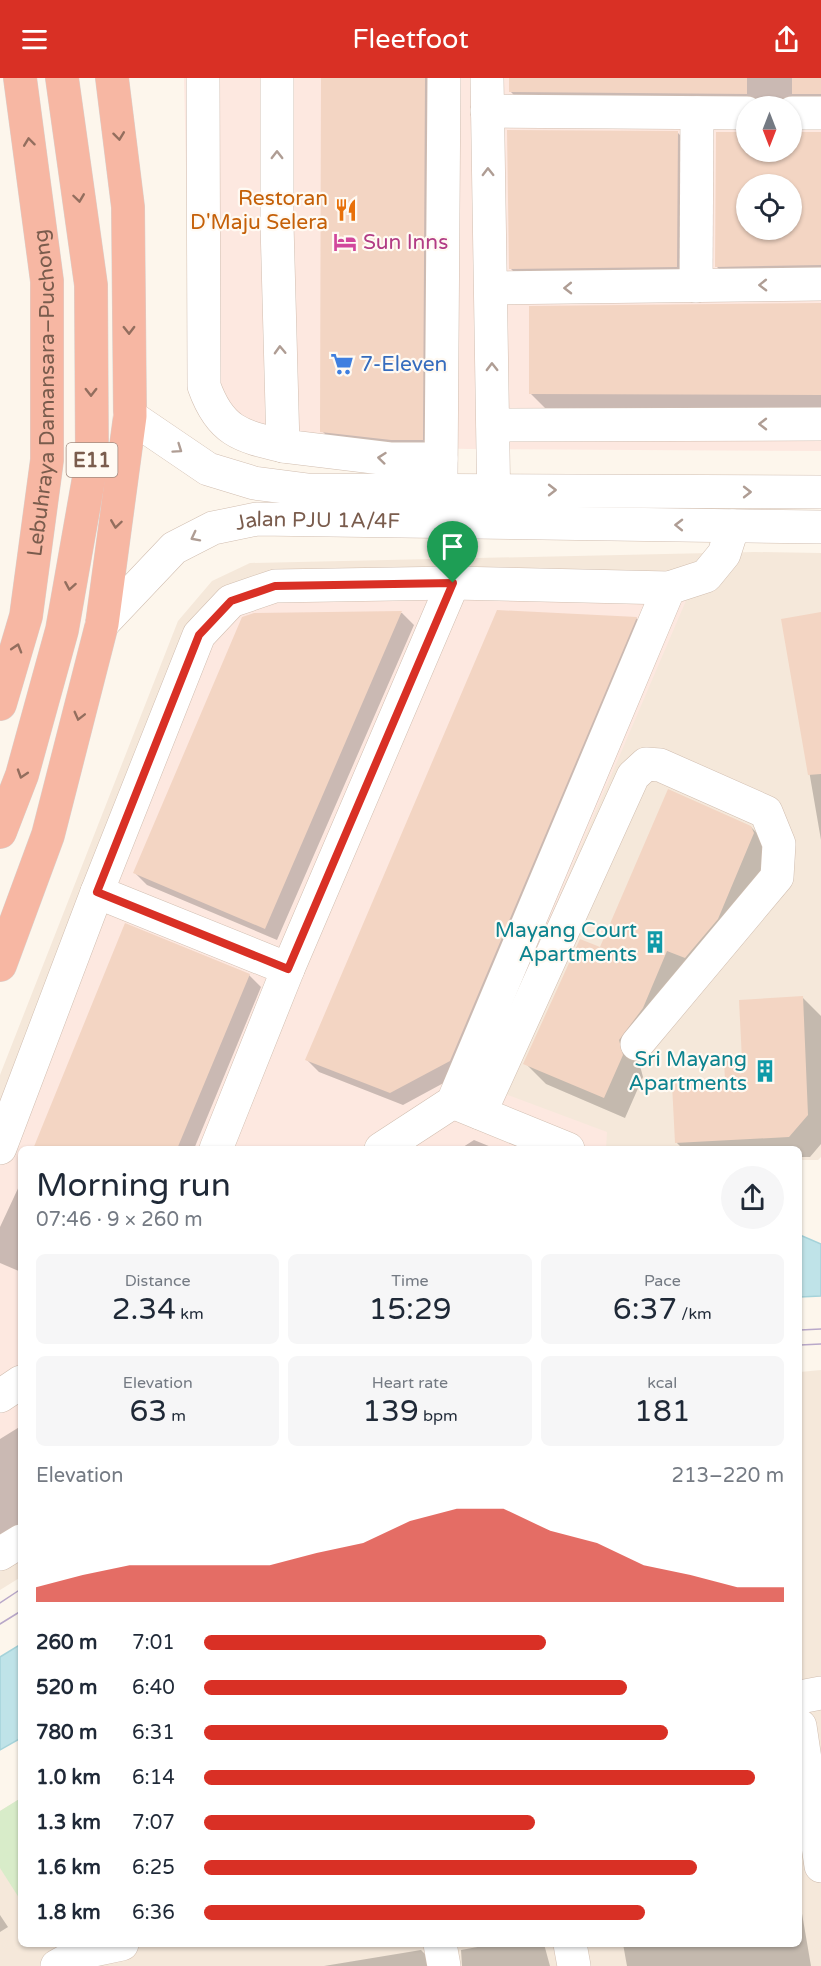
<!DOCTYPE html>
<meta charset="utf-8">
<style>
:root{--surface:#fff;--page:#f6f6f7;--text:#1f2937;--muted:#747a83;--accent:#d93025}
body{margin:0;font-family:"Varela Round",sans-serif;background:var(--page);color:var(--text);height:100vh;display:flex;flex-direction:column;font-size:22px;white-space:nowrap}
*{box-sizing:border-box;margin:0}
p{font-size:20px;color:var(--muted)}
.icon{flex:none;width:33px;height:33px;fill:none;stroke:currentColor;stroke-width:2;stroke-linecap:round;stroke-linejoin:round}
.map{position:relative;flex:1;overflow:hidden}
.details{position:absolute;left:18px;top:1068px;width:784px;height:801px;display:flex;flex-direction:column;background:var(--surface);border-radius:9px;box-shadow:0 2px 4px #0004}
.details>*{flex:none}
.needle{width:39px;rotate:180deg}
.tools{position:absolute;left:736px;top:18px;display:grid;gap:12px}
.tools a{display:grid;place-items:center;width:66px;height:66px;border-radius:50%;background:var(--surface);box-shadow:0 2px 4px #0004;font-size:30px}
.pin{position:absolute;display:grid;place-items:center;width:51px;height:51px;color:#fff;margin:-62px -26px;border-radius:50% 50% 50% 0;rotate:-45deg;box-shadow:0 0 6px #0007}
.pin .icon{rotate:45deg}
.round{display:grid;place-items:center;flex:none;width:63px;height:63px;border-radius:32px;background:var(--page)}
.summary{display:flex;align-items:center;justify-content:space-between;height:102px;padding:0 18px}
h1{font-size:33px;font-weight:600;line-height:45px}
.figures{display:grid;grid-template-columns:repeat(3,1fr);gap:9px;height:102px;padding:6px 18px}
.figures div{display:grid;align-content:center;border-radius:9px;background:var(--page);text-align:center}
.figures b{font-size:30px;font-weight:600}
.figures small{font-size:16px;font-weight:400}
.figures p{font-size:16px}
.chart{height:168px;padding:12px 18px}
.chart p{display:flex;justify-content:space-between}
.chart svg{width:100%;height:108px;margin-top:6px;fill:var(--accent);opacity:.7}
ul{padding:0 18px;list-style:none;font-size:20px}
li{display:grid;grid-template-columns:96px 72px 1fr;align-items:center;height:45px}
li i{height:15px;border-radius:8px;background:var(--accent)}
header{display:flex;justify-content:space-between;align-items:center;height:78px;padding:0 18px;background:var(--accent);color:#fff;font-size:27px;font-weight:600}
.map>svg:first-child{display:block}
.residential{fill:#f5e8da}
.commercial{fill:#fde8e0;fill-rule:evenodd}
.green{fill:#d8ecc9}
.water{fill:#bfe3e8;stroke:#a5d3da;stroke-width:1.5}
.shadow{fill:#0003;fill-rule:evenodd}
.building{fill:#f3d5c3;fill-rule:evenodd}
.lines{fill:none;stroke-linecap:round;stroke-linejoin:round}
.minor-casing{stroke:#d1beb0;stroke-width:34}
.highway-casing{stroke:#dad1cd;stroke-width:34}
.minor{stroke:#fff;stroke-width:33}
.highway{stroke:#f7b7a3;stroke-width:33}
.tram{stroke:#b9a8c9;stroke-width:1.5}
.oneway{stroke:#936e5e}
.oneway2{stroke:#af9d94}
.route-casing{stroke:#fff;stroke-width:12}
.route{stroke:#d93025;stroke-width:8}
.labels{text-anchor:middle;stroke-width:4.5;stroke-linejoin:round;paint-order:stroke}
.shield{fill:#fffaf3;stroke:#a28b7f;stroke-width:1.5}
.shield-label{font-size:20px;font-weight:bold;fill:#7a5c4d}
.food-label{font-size:21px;fill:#c56008;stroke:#fffaf3;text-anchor:end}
.hotel-label{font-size:21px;fill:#b23c85;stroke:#fffaf3;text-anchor:start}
.shop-label{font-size:21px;fill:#366cbe;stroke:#fffaf3;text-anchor:start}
.street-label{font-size:21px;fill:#7a5c4d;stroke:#fffaf3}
.culture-label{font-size:21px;fill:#0d838f;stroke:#fffaf3;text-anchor:end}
</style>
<header><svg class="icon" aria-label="menu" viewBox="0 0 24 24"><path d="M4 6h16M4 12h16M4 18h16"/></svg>Fleetfoot<svg class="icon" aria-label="share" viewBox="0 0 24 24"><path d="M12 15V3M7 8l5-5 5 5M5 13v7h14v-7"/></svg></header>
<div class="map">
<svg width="821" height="1888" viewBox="0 0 821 1888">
<rect width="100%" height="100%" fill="#fdf6ec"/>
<!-- residential -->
<path class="residential" d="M755,474l66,1v604l-3,3h-18v-11h-779v428l-21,13v-515l178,-454 34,-40 38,-18z
M821,1292v596h-821v-155l21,-13v146h779v-572z"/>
<!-- commercial -->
<path class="commercial" d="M184,0h637v373l-353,-2 -246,-7 -31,-49zM747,28h45v46h-45zM747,106h45v46h-45z
M235,505l453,13 -209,488 128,48 -1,17h-585v406l-21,14v-469l180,-460 25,-36z"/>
<!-- green -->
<path class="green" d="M21,1720v103l-21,-33v-57z"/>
<!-- water -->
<path class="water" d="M800,1157l21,9v52l-21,1z
M21,1566v94l-21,12v-93z"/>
<!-- shadow -->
<path class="shadow" d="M323,0h127l-12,377 -100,-8 -16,-16z
M511,0h310v31l-29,-3 -266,2 -15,-16z
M678,55l15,15v134l-167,2 -16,-16z
M747,55v19h45v-19h29v148l-89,1 -16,-16zM747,106h45v46h-45z
M821,226v106l-275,-1 -16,-16z
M402,535l12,12 -137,315 -130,-55 -12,-12 120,-259z
M821,536v226l-38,-220z
M636,540l12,12 -186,443 -59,32 -84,-33 -12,-12z
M751,749l21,22 2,6 -111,174 -24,33 4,15 -18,41 -79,-34 -21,-21 76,-114z
M249,897l12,12 -67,162h-160z
M803,920l18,18v128l-11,13h-10v-8h-117l-7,-7 68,-81z
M474,1062l22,9h-36z
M21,1104v90l-21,-9v-36z
M21,1348v113l-21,14v-114z
M800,1824l11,64h-184l-4,-22h177z
M0,1837l8,12 -8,5z
M494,1866h50l6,22h-88l-1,-16z
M421,1872l10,10 1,6h-108z"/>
<!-- building -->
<path class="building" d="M321,0h104l-2,362h-32l-71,-8z
M509,0h238v16l-238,-2z
M792,0h29v16h-29z
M507,52l171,1 -1,136 -168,2z
M716,54h31v20h45v-20h29v133l-106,2zM747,106h45v46h-45z
M821,225v92l-292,-1v-88z
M497,532l140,7 -187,444 -60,32 -85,-33z
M402,533l-137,318 -132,-56 109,-256 12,-4z
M821,534v162l-13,1 -27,-156z
M668,711l83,37 3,7 -36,86 -33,39 -18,-7 -24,57 -24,32 4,15 -19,43 -81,-34 57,-125 20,8z
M125,845l125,51 -73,175h-144z
M803,918l5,119 -19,22 -114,6 -3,-59 53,-4 -1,-19 18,-1 -3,-60z"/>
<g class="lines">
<!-- minor casing -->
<g class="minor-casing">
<g id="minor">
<path d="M203,0l1,308c16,45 36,50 79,60"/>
<path d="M277,0v146l6,222 107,13h51"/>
<path d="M487,0l7,435"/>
<path d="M487,33l260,2"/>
<path d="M792,35h29"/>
<path d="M696,208l1,-173"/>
<path d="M491,210l330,-4"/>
<path d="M130,338l78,53 46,14 54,7 513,2"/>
<path d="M493,347l328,-1"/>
<path d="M441,401l3,-401"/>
<path id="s1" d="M102,546l72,-76 39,-20 44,-9 564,8"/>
<path d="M97,814l191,77"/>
<path d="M460,1027l108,44"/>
<path d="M480,1035l153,-337 13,-12 14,1 106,47 13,32 -2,33 -140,167"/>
<path d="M0,1070l97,-256 102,-257 32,-34 44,-15 178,-3 216,5 37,-12 18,-22 9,-28"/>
<path d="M216,1071l72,-180 165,-386"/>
<path d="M381,1071l72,-47 216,-514"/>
<path d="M0,1318l21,-14"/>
<path d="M0,1476l21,-13"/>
<path d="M800,1619l21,-4"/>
<path d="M800,1648l21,140"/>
<path d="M440,1866l4,22"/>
<path d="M570,1866l4,22"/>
<path d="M57,1888l23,-13 42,-9"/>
</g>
</g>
<!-- highway casing -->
<g class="highway-casing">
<g id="highway">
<path id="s2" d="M0,626l26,-88 21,-156v-179l-27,-203"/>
<path d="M0,754l22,-57 40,-145 30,-170 -1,-175 -29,-207"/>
<path d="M0,887l48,-130 54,-211 28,-208 -2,-209 -16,-129"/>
</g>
</g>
<!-- minor -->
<use href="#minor" class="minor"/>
<!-- highway -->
<use href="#highway" class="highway"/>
<!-- tram -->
<path class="tram" d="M800,1252l21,-1
M800,1267l21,-1
M0,1525l21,-14
M0,1546l21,-13"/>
</g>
<!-- one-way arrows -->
<defs><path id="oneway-chevron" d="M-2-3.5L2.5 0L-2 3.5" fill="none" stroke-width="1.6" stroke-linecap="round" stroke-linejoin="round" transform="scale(1.5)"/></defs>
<g class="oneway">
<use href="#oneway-chevron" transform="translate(119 58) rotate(83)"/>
<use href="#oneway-chevron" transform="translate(29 64) rotate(-97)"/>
<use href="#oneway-chevron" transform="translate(79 120) rotate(82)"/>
<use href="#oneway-chevron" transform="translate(129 252) rotate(89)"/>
<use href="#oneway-chevron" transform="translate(91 314) rotate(90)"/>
<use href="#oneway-chevron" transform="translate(116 446) rotate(98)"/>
<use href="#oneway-chevron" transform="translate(70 508) rotate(100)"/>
<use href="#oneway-chevron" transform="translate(17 570) rotate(-73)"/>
<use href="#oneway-chevron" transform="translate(79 638) rotate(104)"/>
<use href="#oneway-chevron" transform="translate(22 696) rotate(108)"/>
</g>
<g class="oneway2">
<use href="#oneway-chevron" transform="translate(277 77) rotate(-90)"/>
<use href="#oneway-chevron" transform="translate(488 94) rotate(-91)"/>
<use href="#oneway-chevron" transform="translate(763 207) rotate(179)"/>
<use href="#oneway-chevron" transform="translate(568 210) rotate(179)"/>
<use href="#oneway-chevron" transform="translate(280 272) rotate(-92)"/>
<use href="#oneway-chevron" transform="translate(492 289) rotate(-91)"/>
<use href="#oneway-chevron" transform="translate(763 346) rotate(180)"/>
<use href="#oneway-chevron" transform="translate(178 371) rotate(35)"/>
<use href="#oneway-chevron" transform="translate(382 380) rotate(-174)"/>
<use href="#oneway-chevron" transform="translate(552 412)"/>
<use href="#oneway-chevron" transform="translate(747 414)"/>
<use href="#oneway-chevron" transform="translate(679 447) rotate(-179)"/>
<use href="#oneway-chevron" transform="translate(195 459) rotate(153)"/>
</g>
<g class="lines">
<!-- route casing -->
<g class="route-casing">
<path id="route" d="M453,505l-165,386 -191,-77 102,-257 32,-34 44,-15z"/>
</g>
<!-- route -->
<use href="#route" class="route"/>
</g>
<!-- icons -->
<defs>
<g id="restaurant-bare" transform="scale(1.8)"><path d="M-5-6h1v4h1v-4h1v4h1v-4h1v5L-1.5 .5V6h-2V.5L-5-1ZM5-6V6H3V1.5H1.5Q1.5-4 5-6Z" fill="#e8710a" stroke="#fffaf3" stroke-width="2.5" paint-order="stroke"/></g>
<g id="hotel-bare" transform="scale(1.8)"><path d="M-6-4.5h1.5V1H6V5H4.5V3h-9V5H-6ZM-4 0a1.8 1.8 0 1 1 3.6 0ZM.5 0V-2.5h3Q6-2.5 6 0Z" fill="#d1479c" stroke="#fffaf3" stroke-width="2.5" paint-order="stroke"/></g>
<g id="supermarket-bare" transform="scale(1.8)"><path d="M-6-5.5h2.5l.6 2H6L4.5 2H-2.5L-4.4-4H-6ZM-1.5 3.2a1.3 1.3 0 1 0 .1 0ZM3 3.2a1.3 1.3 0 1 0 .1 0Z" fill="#3f7fe0" stroke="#fffaf3" stroke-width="2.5" paint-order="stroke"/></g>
<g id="building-bare" transform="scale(1.8)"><path d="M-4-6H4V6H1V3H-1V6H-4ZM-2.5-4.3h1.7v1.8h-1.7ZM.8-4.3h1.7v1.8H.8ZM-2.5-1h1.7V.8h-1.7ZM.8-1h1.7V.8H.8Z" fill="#0f9aa8" stroke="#fffaf3" stroke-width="2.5" paint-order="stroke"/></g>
</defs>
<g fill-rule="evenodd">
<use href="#restaurant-bare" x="346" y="132"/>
<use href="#hotel-bare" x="345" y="164"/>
<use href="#supermarket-bare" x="342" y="286"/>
<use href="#building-bare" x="655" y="864"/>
<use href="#building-bare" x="765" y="993"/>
</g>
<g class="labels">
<!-- shield labels -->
<rect class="shield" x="66.5" y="365" width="51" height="34" rx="4.5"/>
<g class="shield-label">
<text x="92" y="389">E11</text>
</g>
<!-- food labels -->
<g class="food-label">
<text x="328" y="127">Restoran<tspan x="328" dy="24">D'Maju Selera</tspan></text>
</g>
<!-- hotel labels -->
<g class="hotel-label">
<text x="363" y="171">Sun Inns</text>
</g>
<!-- shop labels -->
<g class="shop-label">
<text x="360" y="293">7-Eleven</text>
</g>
<!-- street labels -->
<g class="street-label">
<text dy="7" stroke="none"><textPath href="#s2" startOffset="316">Lebuhraya Damansara–Puchong</textPath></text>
<text dy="7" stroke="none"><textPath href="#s1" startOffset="254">Jalan PJU 1A/4F</textPath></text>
</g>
<!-- culture labels -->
<g class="culture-label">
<text x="637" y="859">Mayang Court<tspan x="637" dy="24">Apartments</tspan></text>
<text x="747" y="988">Sri Mayang<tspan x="747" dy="24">Apartments</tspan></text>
</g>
</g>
</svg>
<div class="tools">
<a><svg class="needle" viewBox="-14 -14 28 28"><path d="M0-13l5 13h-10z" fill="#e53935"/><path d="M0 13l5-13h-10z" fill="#747a83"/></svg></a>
<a><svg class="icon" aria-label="locate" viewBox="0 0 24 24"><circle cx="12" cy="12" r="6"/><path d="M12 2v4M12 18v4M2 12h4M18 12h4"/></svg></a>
</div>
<div class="pin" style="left:453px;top:505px;background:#1e9e55"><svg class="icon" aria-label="arrive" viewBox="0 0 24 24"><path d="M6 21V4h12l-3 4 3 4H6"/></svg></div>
<section class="details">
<div class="summary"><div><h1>Morning run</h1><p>07:46 · 9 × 260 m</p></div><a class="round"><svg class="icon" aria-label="share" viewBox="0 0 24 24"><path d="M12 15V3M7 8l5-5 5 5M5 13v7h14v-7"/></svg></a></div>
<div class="figures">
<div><p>Distance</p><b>2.34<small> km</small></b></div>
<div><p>Time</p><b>15:29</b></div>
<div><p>Pace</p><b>6:37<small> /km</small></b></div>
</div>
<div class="figures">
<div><p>Elevation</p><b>63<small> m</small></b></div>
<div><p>Heart rate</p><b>139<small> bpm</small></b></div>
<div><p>kcal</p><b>181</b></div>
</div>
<div class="chart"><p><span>Elevation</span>213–220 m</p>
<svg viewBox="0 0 160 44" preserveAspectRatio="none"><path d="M0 44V38L10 33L20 29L30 29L40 29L50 29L60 24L70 20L80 11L90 6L100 6L110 15L120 20L130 29L140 33L150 38L160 38V44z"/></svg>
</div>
<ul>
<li><b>260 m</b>7:01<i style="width:59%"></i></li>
<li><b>520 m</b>6:40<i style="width:73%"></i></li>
<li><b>780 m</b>6:31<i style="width:80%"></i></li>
<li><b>1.0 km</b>6:14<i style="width:95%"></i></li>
<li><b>1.3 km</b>7:07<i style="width:57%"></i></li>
<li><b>1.6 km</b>6:25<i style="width:85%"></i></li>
<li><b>1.8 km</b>6:36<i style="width:76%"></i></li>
</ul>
</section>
</div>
